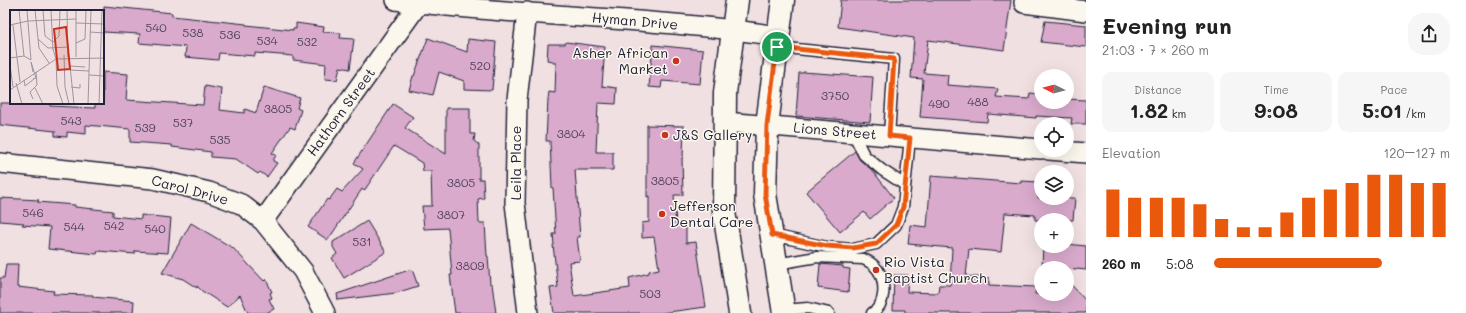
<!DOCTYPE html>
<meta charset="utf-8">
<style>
:root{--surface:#fff;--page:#f6f6f6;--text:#222;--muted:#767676;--accent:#ea580c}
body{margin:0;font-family:Mali,sans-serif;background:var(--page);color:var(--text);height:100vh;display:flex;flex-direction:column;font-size:15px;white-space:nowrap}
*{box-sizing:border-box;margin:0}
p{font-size:13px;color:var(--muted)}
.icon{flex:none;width:22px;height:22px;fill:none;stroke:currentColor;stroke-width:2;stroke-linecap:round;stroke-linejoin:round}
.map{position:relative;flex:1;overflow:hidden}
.panel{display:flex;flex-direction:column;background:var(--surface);width:380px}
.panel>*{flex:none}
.needle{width:26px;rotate:276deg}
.controls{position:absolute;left:1034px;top:69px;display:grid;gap:8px}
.controls a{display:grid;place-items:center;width:40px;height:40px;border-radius:50%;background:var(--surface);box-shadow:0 4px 16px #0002;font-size:20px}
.pin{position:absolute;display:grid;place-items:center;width:34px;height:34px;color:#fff;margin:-17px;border:2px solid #fff;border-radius:50%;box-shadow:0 1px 4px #0007}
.round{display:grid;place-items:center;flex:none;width:42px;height:42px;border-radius:16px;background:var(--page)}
.overview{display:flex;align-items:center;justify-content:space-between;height:68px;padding:0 16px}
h1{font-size:22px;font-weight:700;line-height:30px}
.stats{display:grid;grid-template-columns:repeat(3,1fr);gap:6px;height:68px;padding:4px 16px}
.stats div{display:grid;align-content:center;border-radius:10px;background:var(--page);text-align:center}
.stats b{font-size:20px;font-weight:700}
.stats small{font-size:11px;font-weight:400}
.stats p{font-size:11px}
.chart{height:112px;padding:8px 16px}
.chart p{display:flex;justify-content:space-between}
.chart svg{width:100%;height:72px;margin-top:4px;stroke:var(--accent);stroke-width:6}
ul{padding:0 16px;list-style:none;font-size:13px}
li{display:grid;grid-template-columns:64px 48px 1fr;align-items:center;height:30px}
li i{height:10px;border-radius:5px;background:var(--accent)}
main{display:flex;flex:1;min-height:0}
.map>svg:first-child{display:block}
.building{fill:#d9aacc;stroke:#22223b}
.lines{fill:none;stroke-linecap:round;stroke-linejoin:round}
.service-casing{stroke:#22223b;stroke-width:13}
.minor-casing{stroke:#22223b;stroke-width:22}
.primary-casing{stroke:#22223b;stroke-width:25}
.service{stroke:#fbf7ec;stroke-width:10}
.minor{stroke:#fbf7ec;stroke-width:19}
.primary{stroke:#fbf7ec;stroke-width:22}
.route-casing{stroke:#fff;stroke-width:8}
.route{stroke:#ea580c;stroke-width:5}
.poi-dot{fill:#c8321e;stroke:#fbf7ec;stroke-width:1.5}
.labels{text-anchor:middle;stroke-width:3;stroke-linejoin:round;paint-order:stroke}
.number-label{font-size:12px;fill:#50445f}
.street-label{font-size:14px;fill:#22223b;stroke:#fbf7ec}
.poi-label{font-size:14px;fill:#22223b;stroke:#fbf7ec;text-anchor:start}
.inset-road{fill:none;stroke:#9e949f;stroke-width:1}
.view{fill:#c8321e;fill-opacity:0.15;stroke:#c8321e;stroke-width:2}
.inset-edge{fill:none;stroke:#22223b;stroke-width:2}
</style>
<main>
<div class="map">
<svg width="1086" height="313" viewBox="0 0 1086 313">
<rect width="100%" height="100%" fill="#f1e0e2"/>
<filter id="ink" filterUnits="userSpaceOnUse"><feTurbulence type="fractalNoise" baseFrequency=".025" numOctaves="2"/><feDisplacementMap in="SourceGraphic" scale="8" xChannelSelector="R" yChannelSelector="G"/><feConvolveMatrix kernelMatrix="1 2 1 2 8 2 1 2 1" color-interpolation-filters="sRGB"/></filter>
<g filter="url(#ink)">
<!-- building -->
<path class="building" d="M841,0h170l-7,50 -76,-10 -4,33 24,2 -1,10 51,4 -2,8 33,2 1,-6 11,1v8h26v-3l19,1v24h-15l1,-6 -36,-2v2l-48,-4 -1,8 -67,-5 3,-38 -12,-1 3,-40 -76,-11z
M104,6l68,7v3l74,8v1l47,5v-2l3,1v-6l28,4 -1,5 18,1 -1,5 14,1 -4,30 -10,-2 -3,13 -12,-1 1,-15 -33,-4v-4l-38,-3v3l-36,-3 -1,7 -33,-3 1,-10 -47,-4 1,-9 -37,-2z
M1045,21l41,4v22l-45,-5z
M428,38l39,14 1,-13 28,3 -4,48 -28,-1v-8l-25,-9 -6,23 -24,-5 4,-14h1z
M566,42l39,5 -3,39 15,2 -1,16 -18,-1 -2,49h17v18h-38l5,67h-3l3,24 -11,1 5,34 56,-8 -1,-10 20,-5v-2l10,-2 -5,-32 -12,1v-15l7,-1v-26l-2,1v-72l37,1 -1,32h-1l1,37h-9l2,30 10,-1v19l10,-1 10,65 -45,6h-107l-4,-25 8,-1 -5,-42h1l-1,-11h3l-3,-46h-1l-2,-47h-4l2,-42 1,-7 6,1 1,-30h-3v-2l-6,-1 1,-16h17z
M653,45l50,5 -3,34 -38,-3 -1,7 -12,-1z
M103,72l25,2 -2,26 77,5 2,-19 17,3 -2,21 24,3 1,-4 11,4 8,-26 36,11 -3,10 4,2 -6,19 -5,-2 -18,26 4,2 -3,6 4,2 -10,14 -7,-5 -2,2 -22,-15 -25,-2v-5l-39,-5v-2l-42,-3v-13l-44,-4v9l-19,-2v5l-12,-1v-5l-55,-6v-22h50v3l45,2v-5h8z
M803,72l70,5 -3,45 -74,-6 3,-43h4z
M393,104l20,13 -8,11 41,26v-46h24v26h5l-1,7 5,4v34h4l1,19 -6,1 1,24h6l2,33h1l2,28h2l4,29h-41l-5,-38h2l-4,-47 -24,1 -2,-23h10l-1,-35h-8l-1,-8 -28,-17 -30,45 -2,-2 -34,51 -20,-13 19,-28 2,1 8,-11 5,3 21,-23 -9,-6z
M855,151l5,9 12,10 22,28 -24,21 -6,-7 -24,20 -34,-40z
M931,176l90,7v-2l18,1 -1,16h37l-2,22h-38v-5l-30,-2 -4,39 -32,-3 -3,27 23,2v7l47,2 -1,7h32v-14l19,21v12h-181v-3h-12l1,-35h14l-1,17 31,1 1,-8h11l2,-37 -44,-4 2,-19 17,2z
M0,198l39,2 -2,2 38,3v2l38,4v5l28,3v-4l30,3 -3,35 -33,-2v3l-37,-3 -1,3 -49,-5 2,-22 -28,-2 2,-2 -24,-2z
M367,221l19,31 -42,26 -12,-20 5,-4 -4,-7v-5z
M191,223l42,25 31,33 2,-2 6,13 -2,1 2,5 -3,1 5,10 -8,4h-18l-8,-18 -13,12 -25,-16 -5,-5v2l-14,-9 -21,-6z
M1067,244l19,2v24l-10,-1v1l-9,-1v-1l-25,-2 1,-20h24z
M6,264h12l-1,23 37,4 -1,3 40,1v2l41,4 -1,12h-133v-35h4z
M820,264l23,2v2l7,1 -2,23 -30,-4z
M412,269l6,17 -22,7 -58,7 -1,-6z"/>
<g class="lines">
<!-- service casing -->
<g class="service-casing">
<path id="service" d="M777,47l117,12 -5,77
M853,133l11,22 18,15 23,15
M772,235l55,12 26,2 23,-5 20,-19 7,-18 7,-69
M776,264l41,-7 46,2c6,2 11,6 15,11 8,13 8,35 -6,43
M784,310l24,-2 21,5"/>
</g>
<!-- minor casing -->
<g class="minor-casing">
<path id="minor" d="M396,0c127,17 256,17 382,36
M1025,0l-1,3 62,8
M527,12l-10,88 -2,103 13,110
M725,122l316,27
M1049,150l37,3
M0,163l153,16 56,13 32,12 22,17 40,50 22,42
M263,221l156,-218"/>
</g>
<!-- primary casing -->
<g class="primary-casing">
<path id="primary" d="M737,0l-12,93 -1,119 16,101
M783,0l-16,125 -2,69 19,119"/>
</g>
<!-- service -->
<use href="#service" class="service"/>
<!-- minor -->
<use href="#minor" class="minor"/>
<!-- primary -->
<use href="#primary" class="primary"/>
</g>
</g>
<g class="lines" filter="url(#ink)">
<!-- route casing -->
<g class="route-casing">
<path id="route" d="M777,47l117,12 -5,77 21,2 -7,69 -7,18 -20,19 -23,4 -26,-2 -55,-11 -7,-41 2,-69z"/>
</g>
<!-- route -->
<use href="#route" class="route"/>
</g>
<!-- markers -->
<g class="poi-dot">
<circle cx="676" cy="61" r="4"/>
<circle cx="665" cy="135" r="4"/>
<circle cx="662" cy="214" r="4"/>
<circle cx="876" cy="270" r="4"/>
</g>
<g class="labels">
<!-- number labels -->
<g class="number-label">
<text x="156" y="32">540</text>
<text x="193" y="37">538</text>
<text x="230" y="39">536</text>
<text x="267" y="45">534</text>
<text x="307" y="46">532</text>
<text x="480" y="70">520</text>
<text x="835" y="100">3750</text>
<text x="978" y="106">488</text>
<text x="939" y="108">490</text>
<text x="278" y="113">3805</text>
<text x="71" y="125">543</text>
<text x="183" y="127">537</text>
<text x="145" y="132">539</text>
<text x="571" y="138">3804</text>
<text x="220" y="144">535</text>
<text x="665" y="185">3805</text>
<text x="461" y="187">3805</text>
<text x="33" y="217">546</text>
<text x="451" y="219">3807</text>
<text x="114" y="230">542</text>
<text x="74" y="231">544</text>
<text x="155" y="233">540</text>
<text x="362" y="246">531</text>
<text x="470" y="270">3809</text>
<text x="650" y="298">503</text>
</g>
<!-- street labels -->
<g class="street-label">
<text transform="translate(635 21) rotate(5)" y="5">Hyman Drive</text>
<text transform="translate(341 112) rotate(-54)" y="5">Hathorn Street</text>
<text transform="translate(835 131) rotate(5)" y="5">Lions Street</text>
<text transform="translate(516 163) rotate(-90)" y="5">Leila Place</text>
<text transform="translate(190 190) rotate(15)" y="5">Carol Drive</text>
</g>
<!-- poi labels -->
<g class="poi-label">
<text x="668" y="58" text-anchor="end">Asher African<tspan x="668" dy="16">Market</tspan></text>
<text x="673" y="140">J&amp;S Gallery</text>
<text x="670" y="211">Jefferson<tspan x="670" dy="16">Dental Care</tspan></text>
<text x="884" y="267">Rio Vista<tspan x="884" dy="16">Baptist Church</tspan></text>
</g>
</g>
<!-- overview -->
<g transform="translate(10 10)">
<rect width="94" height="94" fill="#f1e0e2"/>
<path class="inset-road" d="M9,0l5,46 7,4M17,0l4,50M25,0l4,38 10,15M33,0l2,26 8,6 6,-6 1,-26M41,0l2,40M57,0l1,47M66,0v47M66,13l28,1M0,15l18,-4 48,-2M3,15l7,57M80,22l14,1M28,29l10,9 20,-1M66,33l9,-4 1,-29M43,39l3,10 1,27 6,18M54,45l1,32 4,17M0,48l14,-2M0,55l3,22M60,60l19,1M23,62l-2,-10 5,16 -3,1M79,65l15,1M14,70l1,6 9,-7M6,73l6,21M61,77l9,1v-4M25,78l8,16M0,80l46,-31 48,-1M23,89l-3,-7 7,-7 -1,-13M64,94l-4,-38 15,1M78,94l3,-94M89,94l3,-94"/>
<path class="view" d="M56,17l4,42 -12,1 -4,-41z"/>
<rect width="94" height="94" class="inset-edge"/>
</g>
</svg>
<div class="controls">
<a><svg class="needle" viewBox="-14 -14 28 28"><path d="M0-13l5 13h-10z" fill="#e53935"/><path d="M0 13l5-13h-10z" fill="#767676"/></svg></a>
<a><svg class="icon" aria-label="locate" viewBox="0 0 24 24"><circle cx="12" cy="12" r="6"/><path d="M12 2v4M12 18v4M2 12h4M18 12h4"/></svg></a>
<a><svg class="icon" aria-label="layers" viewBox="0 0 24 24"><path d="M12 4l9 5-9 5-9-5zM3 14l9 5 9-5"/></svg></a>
<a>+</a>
<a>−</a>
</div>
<div class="pin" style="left:777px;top:47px;background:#1e9e55"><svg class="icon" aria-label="arrive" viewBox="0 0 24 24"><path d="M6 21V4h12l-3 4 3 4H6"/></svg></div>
</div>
<section class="panel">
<div class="overview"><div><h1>Evening run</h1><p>21:03 · 7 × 260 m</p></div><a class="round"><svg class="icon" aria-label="share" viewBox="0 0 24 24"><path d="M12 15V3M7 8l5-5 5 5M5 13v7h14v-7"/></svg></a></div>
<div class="stats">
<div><p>Distance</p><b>1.82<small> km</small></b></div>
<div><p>Time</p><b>9:08</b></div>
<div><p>Pace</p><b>5:01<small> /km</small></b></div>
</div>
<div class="chart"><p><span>Elevation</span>120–127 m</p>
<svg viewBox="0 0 160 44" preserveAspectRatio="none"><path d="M5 44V15M15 44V20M25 44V20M35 44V20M45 44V24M55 44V33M65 44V38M75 44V38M85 44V29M95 44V20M105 44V15M115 44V11M125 44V6M135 44V6M145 44V11M155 44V11"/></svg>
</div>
<ul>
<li><b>260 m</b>5:08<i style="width:71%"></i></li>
</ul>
</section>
</main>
